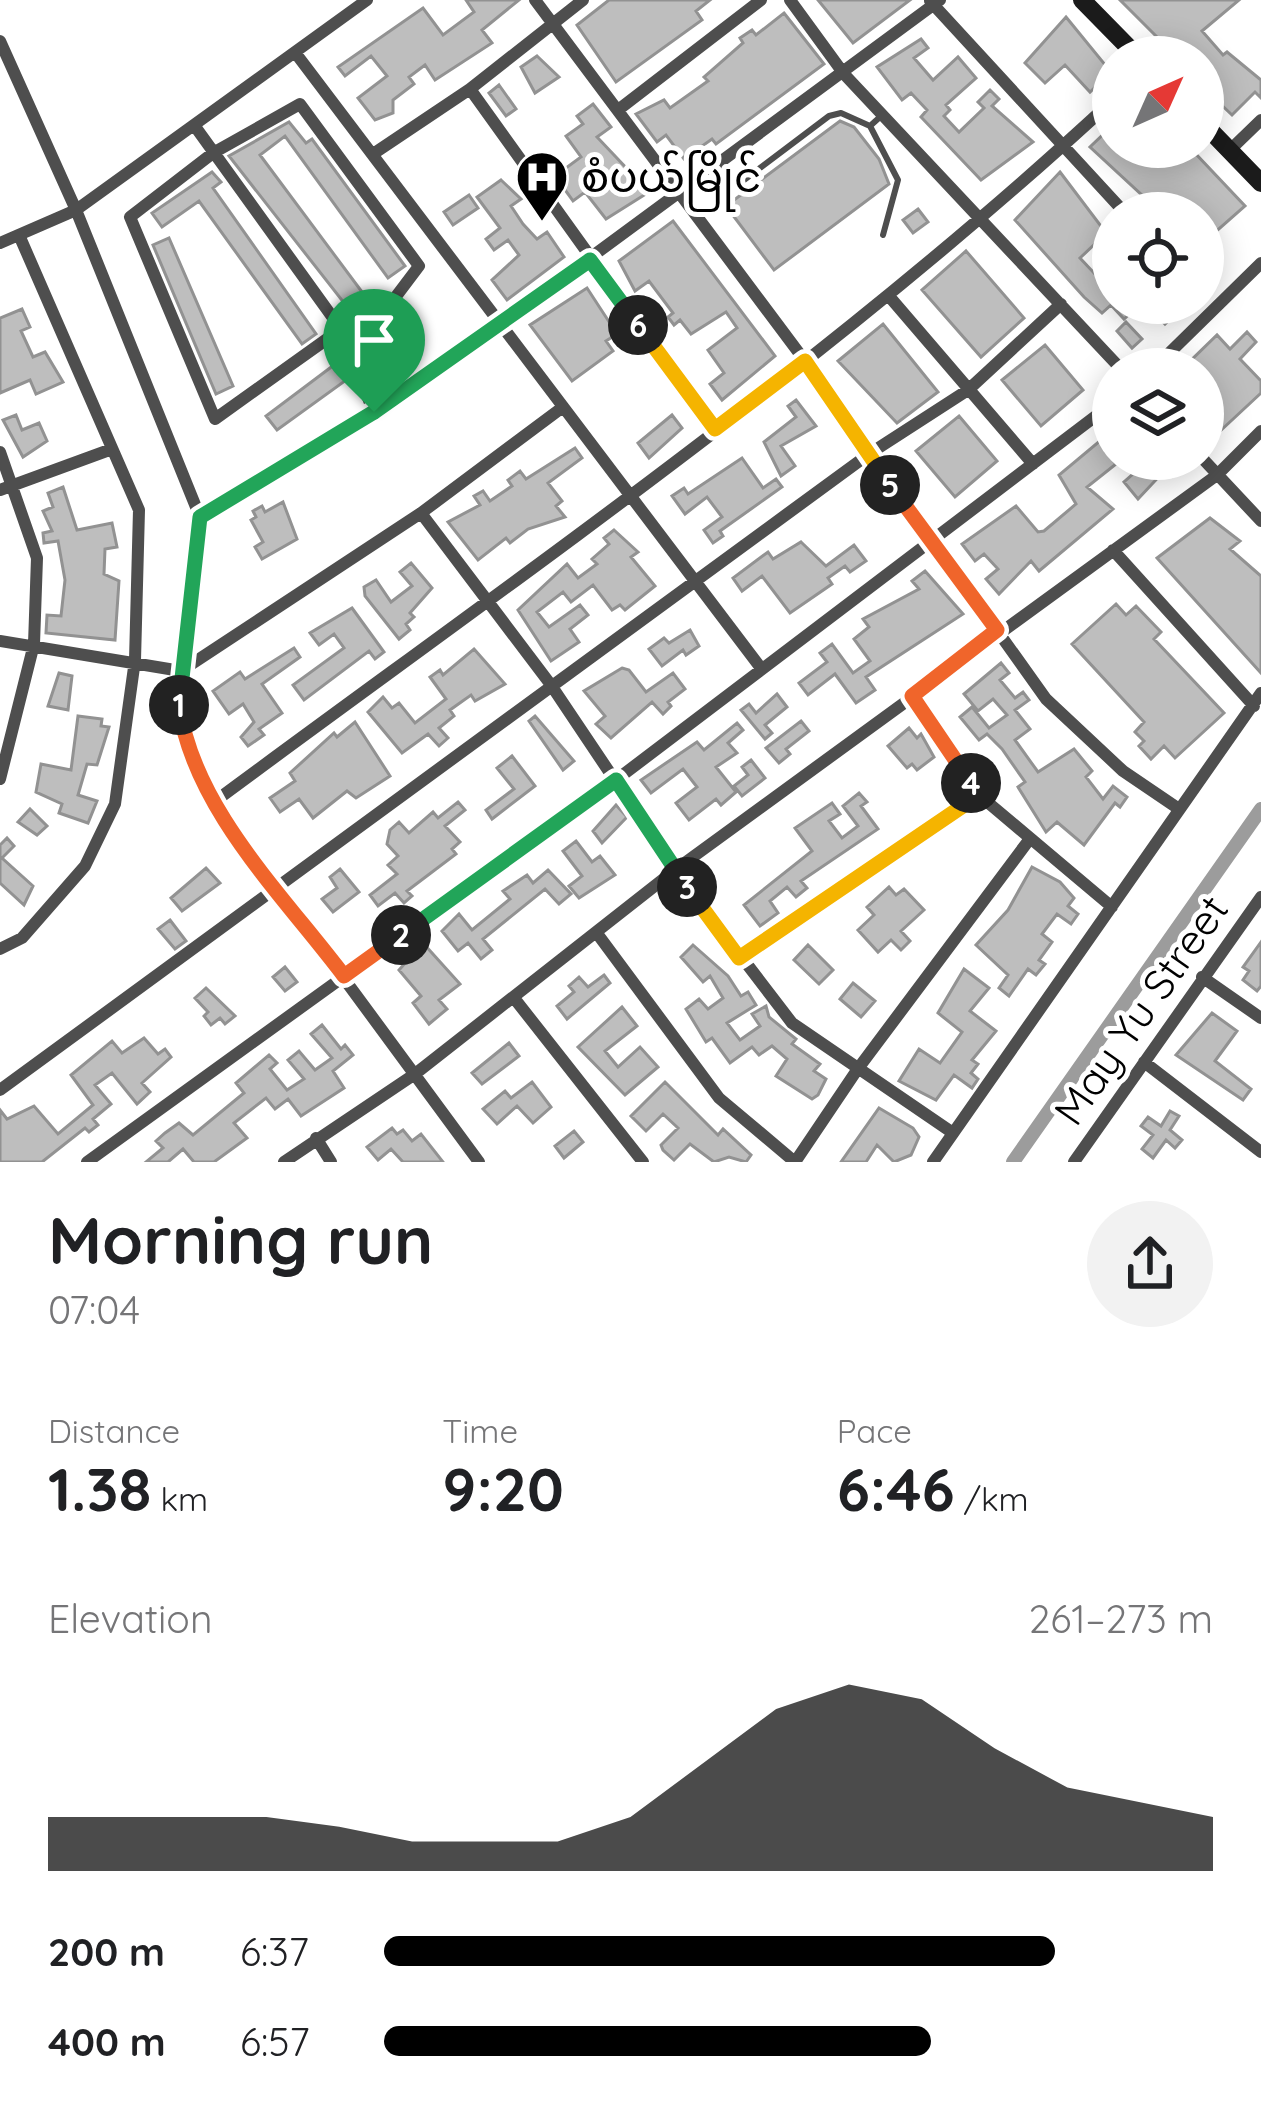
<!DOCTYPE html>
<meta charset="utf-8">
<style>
:root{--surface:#fff;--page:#f2f2f2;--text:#202124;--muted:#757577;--accent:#000}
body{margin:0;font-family:Quicksand,"Noto Sans Myanmar",sans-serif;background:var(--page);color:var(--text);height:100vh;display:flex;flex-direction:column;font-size:45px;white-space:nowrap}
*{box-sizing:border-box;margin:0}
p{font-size:39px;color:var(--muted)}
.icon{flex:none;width:66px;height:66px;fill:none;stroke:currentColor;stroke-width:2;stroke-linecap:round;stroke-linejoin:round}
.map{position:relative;height:1162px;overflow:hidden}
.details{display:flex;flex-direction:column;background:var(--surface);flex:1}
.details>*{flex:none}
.needle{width:78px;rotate:45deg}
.fabs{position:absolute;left:1092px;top:36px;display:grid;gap:24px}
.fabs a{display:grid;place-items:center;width:132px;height:132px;border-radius:50%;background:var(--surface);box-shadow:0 6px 30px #0003;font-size:60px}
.pin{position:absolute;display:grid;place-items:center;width:102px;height:102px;color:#fff;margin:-123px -51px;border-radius:50% 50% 50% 0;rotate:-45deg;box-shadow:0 0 12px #0007}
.pin .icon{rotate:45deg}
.km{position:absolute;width:60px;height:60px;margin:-30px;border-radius:50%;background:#222;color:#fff;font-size:33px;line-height:60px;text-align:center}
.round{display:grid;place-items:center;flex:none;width:126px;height:126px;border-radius:63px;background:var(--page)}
.headline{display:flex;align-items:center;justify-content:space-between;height:204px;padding:0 48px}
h1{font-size:66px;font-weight:800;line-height:90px}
.stats{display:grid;grid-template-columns:repeat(3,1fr);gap:18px;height:204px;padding:12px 48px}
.stats div{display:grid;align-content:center}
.stats b{font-size:60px;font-weight:800}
.stats small{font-size:33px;font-weight:400}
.stats p{font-size:33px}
.chart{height:336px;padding:24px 48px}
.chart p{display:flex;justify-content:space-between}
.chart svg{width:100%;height:216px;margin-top:12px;fill:var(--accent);opacity:.7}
ul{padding:0 48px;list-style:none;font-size:39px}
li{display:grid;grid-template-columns:192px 144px 1fr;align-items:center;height:90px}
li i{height:30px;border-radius:15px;background:var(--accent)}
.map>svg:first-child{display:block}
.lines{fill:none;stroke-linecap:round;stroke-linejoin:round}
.canal{stroke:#9c9c9c;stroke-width:14}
.building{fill:#bebebe;stroke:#929292;stroke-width:3;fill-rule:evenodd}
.lane{stroke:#4e4e4e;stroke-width:6}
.street{stroke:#4e4e4e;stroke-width:12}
.secondary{stroke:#1b1b1b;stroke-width:18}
.split-1-casing{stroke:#fff;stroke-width:24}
.split-2-casing{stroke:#fff;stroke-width:24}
.split-3-casing{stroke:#fff;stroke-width:24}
.split-4-casing{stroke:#fff;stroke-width:24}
.split-5-casing{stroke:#fff;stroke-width:24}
.split-6-casing{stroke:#fff;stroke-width:24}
.split-7-casing{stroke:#fff;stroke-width:24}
.split-1{stroke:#22a559;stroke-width:15}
.split-2{stroke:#f0652b;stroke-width:15}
.split-3{stroke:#22a559;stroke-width:15}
.split-4{stroke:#f5b400;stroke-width:15}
.split-5{stroke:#f0652b;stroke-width:15}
.split-6{stroke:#f5b400;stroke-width:15}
.split-7{stroke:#22a559;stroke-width:15}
.labels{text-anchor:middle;stroke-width:10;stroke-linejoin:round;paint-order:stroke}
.poi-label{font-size:42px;fill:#000;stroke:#fff;text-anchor:start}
.street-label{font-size:42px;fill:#000;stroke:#fff}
</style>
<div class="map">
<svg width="1261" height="1162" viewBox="0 0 1261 1162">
<rect width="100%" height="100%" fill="#fff"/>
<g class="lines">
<!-- canal -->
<path class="canal" d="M1013,1162l248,-353"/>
</g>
<!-- building -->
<path class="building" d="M466,0h53l-37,30 10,13 -57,37 -10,-15 -16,12 5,7 -21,16v13l-18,7 -17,-22 29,-22 -16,-20 -26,20 -7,-9 85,-59 20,27 31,-23z
M609,0h101l-14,11 6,9 -86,62 -39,-57z
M818,0h92l-57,43z
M1120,0h119l-37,31 21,24 4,-3 34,28v18l-6,-6 -23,23 -23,-22 7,-7 -13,-15v-14h-26z
M784,13l40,51 -108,80 -4,-5 -28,20 -18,-24 -9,7 -21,-28 28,-14 6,8 38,-27 -4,-4 39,-34 -3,-5 12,-8 4,5z
M1066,17l45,55 -21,20 -25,-27 -20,18 -20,-20z
M921,39l7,9 -14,10 19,22 25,-23 18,21 -30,27 4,5 -6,6 15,16 25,-24 -6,-6 12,-12 9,9 -7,7 41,36 -52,38 -60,-63 6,-7 -16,-17 -9,7 -25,-33z
M537,56l22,21 -24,16 -14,-26z
M499,85l17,24 -10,7 -17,-23z
M593,104l18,23 -14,10 52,55 -43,27 -21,-27 -12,9 -18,-25 26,-19 -15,-21 17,-12 -6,-8z
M840,121l14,6 25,32 10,25 -115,86 -48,-64z
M289,122l17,21 6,-4 93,127 -17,12 -103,-142 -25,19 105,141 -17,12 -119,-152z
M1113,125v22l80,4 52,55 -42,37v-30h-50l-12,-12 4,-3 -55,-51z
M212,172l9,10 -8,6 103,146 -14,10 -103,-143 -37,26 -10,-14z
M1060,172l53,70v61h28l-17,16 -13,-14 -9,8 -18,-16 -69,-77zM1097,242l14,16 -17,15 -14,-15z
M501,180l20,19 -10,7 12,18 14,15 10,-7 17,25 -57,43 -15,-20 27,-25 -11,-15 -14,10 -8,-11 14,-11 -23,-31z
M469,195l9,13 -25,17 -9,-13z
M918,209l10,13 -15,11 -10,-13z
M673,221l102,135 -53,44 -12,-16 14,-11 -16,-23 29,-22 -11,-16 -35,22 -11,-14 -6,5 -6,-8 5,-4 -24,-32 -14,10 -16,-30z
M169,238l64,148 -17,8 -63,-149z
M966,251l58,67 -43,39 -59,-67z
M587,288l30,46 -11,7 7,10 -41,30 -42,-56z
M1145,303h17l12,12 -9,9z
M22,309l8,18 -9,4 12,26 12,-5 18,30 -27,12 -6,-14 -30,13v-75z
M395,320l19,35 -17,12 -29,-28 9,-6 -4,-6z
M1126,322l16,17 -10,9 -15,-17z
M883,324l55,68 -41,31 -59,-62z
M1247,332l9,10 -16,17 21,22v12l-44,41 -14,-15v-50h-21l35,-34 13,14z
M1045,345l38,45 -42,36 -39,-46z
M338,362l11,16 -72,52 -11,-14z
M796,400l20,26 -35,20 14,20 -14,10 -17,-34 32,-25 -8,-11z
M16,415l6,15 17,-7 8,18 -24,16 -20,-37z
M672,415l10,13 -33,30 -11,-15z
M959,416l38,45 -42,36 -39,-46z
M1113,430v16l-7,6 10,12 -29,23 26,22 -74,62 -8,-10 -32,33 -13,-15 12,-10 -14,-15 -9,7 -13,-17 54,-38 22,26 6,-1 32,-27 -17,-29z
M575,448l7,10 -34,25 14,18 -6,5 9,11 -37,12 -18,14 -4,-5 -28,22 -30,-38 32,-17 -6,-9 9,-5 7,10 22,-15 -4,-6 12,-9 6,8z
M742,458l21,30 13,-9 6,8 -62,44 3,5 -10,7 -9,-13 18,-13 -15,-20 -22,17 -13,-18 12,-8 4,6z
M1150,459h43l-20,17 -6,-8 -29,31 -14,-17z
M63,487l14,43 35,-7 5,24 -12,2 -1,25 15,7 -4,59 -69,-7 1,-18 14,1 4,-36 -7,-39 -14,2 -1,-10 9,-2 -9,-20 10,-4 -5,-14z
M283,502l14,37 -35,20 -7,-12 8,-5 -12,-22 5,-3 -3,-6 9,-5 3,6z
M1210,518l30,23 -10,8 31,27v97l-104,-115z
M614,530l24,22 -7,5 24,29 -30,24 -5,-5 -8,5 -19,-25 -22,17 -8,-10 -26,20 12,15 31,-22 8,10 -18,14 9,13 -28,19 -33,-51 49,-46 11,14 19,-14 -5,-5 17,-15 -5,-6z
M801,542l25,24 28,-21 12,16 -16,11 -5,-6 -17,12 4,6 -42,29 -28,-37 -20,15 -9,-13 35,-26 5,7z
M411,563l21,25 -22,25 4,4 -8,7 4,6 -11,9 -34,-43 -1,-9 12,-7 15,22 21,-16 -12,-14z
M925,571l38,43 -97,63 9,13 -19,13 -21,-29 -27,21 -9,-12 28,-21 -7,-9 12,-9 21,29 17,-12 -16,-22 15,-12 -6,-8 56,-30 -7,-8z
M1116,604l10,11 10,-9 25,26 -7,7 70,74 -49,45 -11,-12 -13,13 -12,-13 5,-5 -9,-9 9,-10 -72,-78z
M352,608l32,44 -9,7 -6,-8 -65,49 -11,-15 51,-37 -10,-14 -15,11 -9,-12z
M690,630l9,16 -13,9 -3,-5 -21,16 -13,-17 15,-11 5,5z
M294,648l6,9 -38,27 20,29 -23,16 5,6 -16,11 -7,-9 13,-15 -11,-18 -14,10 -16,-23 27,-19 5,7z
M474,649l31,35 -30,17 -4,-6 -21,15 4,6 -15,12 9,10 -9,8 -11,-12 -26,19 -34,-41 15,-15 9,11 7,-5 16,20 31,-24 -16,-22 10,-7 3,5z
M1001,663l8,10 -9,7 15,18 8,-6 6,8 -14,10 15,19 -15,11 23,32 36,-23 18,22 -6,6 17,22 10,-13 14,11 -7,10 -5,-4 -31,42 -27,-23 -11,10 -28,-45 7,-5 -23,-33 -15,-15 -8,6 -19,-23 12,-10 17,21 18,-13 -14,-16 -15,12 -14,-17z
M622,668l7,2 17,22 27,-19 12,16 -17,13 3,4 -8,8 -11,-12 -41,36 -15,-14 9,-8 -21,-25z
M59,673l13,3 -4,34 -20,-4z
M777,694l10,13 -22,18 7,8 -7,6 -24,-29 8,-6 7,9z
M78,716l24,3 -1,7 8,1 -12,38 -10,-1 -9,31 19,6 -9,22 -29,-10 3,-9 -26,-12 5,-28 30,6z
M535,716l39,45 -11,9 -34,-49z
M801,721l8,10 -23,18 4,5 -11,9 -13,-15z
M355,722l35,54 -34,22 -9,-7 -34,27 -14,-19 -19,13 -10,-14 25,-17 -5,-8 44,-40 3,4z
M737,723l6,7 -15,13 9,10 -21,14 20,25 -15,13 -5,-6 -27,21 -13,-17 21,-16 -14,-18 -32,24 -10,-13 56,-38 7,8z
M909,728l8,10 4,-4 13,23 -17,13 -5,-6 -5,4 -19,-22z
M512,756l23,30 -43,33 -6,-9 28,-21 -17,-21z
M751,760l14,18 -23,18 -8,-10 14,-11 -6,-8z
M859,793l8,9 -6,4 17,23 -77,52 6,7 -11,9 -9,-10 -17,14 8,12 -18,13 -16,-21 68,-54 -17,-23 37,-25 8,11 -11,7 13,17 16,-12 -15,-20z
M458,802l7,8 -20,16 15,16 -8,7 4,5 -49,37 5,5 -8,7 -9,-10 -17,13 -8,-11 27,-21 -9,-9 10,-9 -11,-12 3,-14 9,-8 10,11 24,-21 5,6z
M616,805l11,12 -25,26 -9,-12z
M30,809l17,17 -10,9 -19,-13z
M7,838l7,8 -12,12 31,28 -9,19 -24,-22v-38z
M576,841l16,21 8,-6 15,19 -36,23 -10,-12 13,-10 -19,-25z
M1032,867l28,15 14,16 -6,8 10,8 -7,10 -14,-10 -15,20 10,8 -13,18 6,4 -9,11 -8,-6 -19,27 -10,-8 9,-13 -32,-30 32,-35z
M206,868l14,15 -38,28 -11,-13z
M340,869l19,23 -26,20 -11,-13 15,-11 -7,-11z
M548,870l23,24 -12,10 -14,-15 -62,50 9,11 -11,9 -13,-16 -10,8 -16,-20 17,-17 13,16 38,-31 -7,-8 24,-16 6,8z
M889,887l7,8 8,-6 20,21 -23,21 9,10 -9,9 -10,-10 -13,12 -20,-22 16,-15 -7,-8z
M170,920l16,21 -11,8 -17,-20z
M1261,942v44l-4,5 -14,-11 6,-9 -6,-4z
M423,943l37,41 -21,16 8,9 -18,15 -16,-21 8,-7 -22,-26z
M693,945l35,31 13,20 7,-4 8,13 -29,18 13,17 20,-14 -8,-12 14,-8 3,11 27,22 -4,5 28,20 -6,7 12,8 -8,16 -6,4 -36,-23 11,-17 -15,-13 -13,9 -7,-8 -22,16 -18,-25 -6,4 -20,-33 13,-10 9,10 15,-11 -13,-22 -7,6 -22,-25z
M808,945l25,25 -14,14 -25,-24z
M285,967l12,15 -12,9 -12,-14z
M964,969l25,19 -19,23 26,20 -24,29 6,4 -7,9 7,6 -6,9 -18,-13 -18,25 -37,-19 20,-32 21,14 22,-31 -24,-19z
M604,975l6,8 -43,36 -10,-13 17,-14 -5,-6 10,-9 9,10z
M853,983l22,18 -14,16 -21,-18z
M206,988l29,28 -10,8 -5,-6 -9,7 -7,-9 4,-4 -13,-14z
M622,1007l15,19 -32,25 13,16 22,-20 18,20 -33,28 -47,-48z
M1212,1013l25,18 -22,30 36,28 -8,11 -67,-45z
M322,1025l19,24 4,-4 8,10 -20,16 11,17 -43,28 -13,-17 -13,10 -9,-11 -32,25 13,15 -33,24h-20l-11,-13 -15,13h-22l17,-14 -7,-7 9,-8 14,-10 14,12 51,-42 -8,-10 33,-28 8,8 -7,6 17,21 17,-11 -16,-19 11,-9 16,19 17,-12 -21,-24z
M144,1038l14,16 7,-5 6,8 -29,26 8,9 -13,12 -25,-31 -17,12 16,19 -18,15 5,6 -9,7 -4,-4 -43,34h-42v-52l7,9 27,-13 24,28 35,-29 -22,-30 41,-34 10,12z
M509,1043l10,13 -37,28 -10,-11z
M532,1082l19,25 -18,16 -16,-17 -20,18 -14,-15 22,-18 6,7z
M665,1082l53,53 5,-6 28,26 -5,7 -17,-5 -15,5 -24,-18 -16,16 -11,-10 -2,-5 17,-17 -15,-14 -17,17 -15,-15z
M879,1108l34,20 6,9 -8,18 -17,7 -17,-17 -11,17h-25z
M1170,1111l9,5 -9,14 12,10 -7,8 -9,-8 -13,18 -11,-9 11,-14 -12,-9 7,-9 13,9z
M392,1128l5,6 6,-4 9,11 9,-7 22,28h-40l-12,-13 -13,11 -11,-13z
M574,1131l9,11 -19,16 -9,-12z"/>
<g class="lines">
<!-- lane -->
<path class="lane" d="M870,126l28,54 -15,55
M716,201l113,-85 12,-3 29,13 10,-9"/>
<!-- street -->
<path class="street" d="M535,0l270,361 241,338 77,72 56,38
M790,0l54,74 277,295
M930,1l195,212
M0,41l76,169 124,307c-2,73 -34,153 -16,226 6,20 20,41 30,59l265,360
M297,55l463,612
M470,89l244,340
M300,104l119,162 -34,45 -44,18 -126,90 -85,-202 83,-64z
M618,110l143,-110
M194,125l147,204 33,84
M1230,150l31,-30
M373,154l97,-65 113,-89
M0,243l76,-33 291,-210
M888,295l145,169
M1153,369l108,-106
M0,452l37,106 -3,86 -34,135
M1203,459l58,62
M0,490l112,-41
M421,513l130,172 124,185 117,153 161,110
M200,517l265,-167 475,-350
M1113,550l141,156
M0,641l181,30 240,-158 142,-106
M912,696l67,99 133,112
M214,802c305,-226 620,-443 899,-702
M596,932l123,166 76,64 62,-92 172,-230
M0,949l22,-11 63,-72 30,-62 20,-144 4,-150 -120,-275
M739,958l240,-163
M1202,977l59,41
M514,998l129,164
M1144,1062l117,90
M0,1090l869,-636 99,-64 93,-86
M316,1138l15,24
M87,1162l529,-382 497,-377
M284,1162l131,-88 260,-204 542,-395 44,-44
M933,1162l328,-469
M1074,1162l187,-265"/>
<!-- secondary -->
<path class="secondary" d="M1082,0l56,57
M1203,123l58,60"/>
</g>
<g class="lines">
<!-- split-1 casing -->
<g class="split-1-casing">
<path id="split-1" d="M179,705l21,-188 174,-105"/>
</g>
<!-- split-2 casing -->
<g class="split-2-casing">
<path id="split-2" d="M179,705c14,103 104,190 165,271l57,-41"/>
</g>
<!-- split-3 casing -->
<g class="split-3-casing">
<path id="split-3" d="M401,935l215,-155 71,107"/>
</g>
<!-- split-4 casing -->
<g class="split-4-casing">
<path id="split-4" d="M687,887l52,71 240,-163 -8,-12"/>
</g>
<!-- split-5 casing -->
<g class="split-5-casing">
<path id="split-5" d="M890,485l107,145 -85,66 59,87"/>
</g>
<!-- split-6 casing -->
<g class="split-6-casing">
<path id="split-6" d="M638,325l77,104 90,-68 85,124"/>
</g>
<!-- split-7 casing -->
<g class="split-7-casing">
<path id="split-7" d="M374,412l216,-152 48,65"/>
</g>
<!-- split-1 -->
<use href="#split-1" class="split-1"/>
<!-- split-2 -->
<use href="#split-2" class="split-2"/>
<!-- split-3 -->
<use href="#split-3" class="split-3"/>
<!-- split-4 -->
<use href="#split-4" class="split-4"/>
<!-- split-5 -->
<use href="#split-5" class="split-5"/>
<!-- split-6 -->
<use href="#split-6" class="split-6"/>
<!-- split-7 -->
<use href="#split-7" class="split-7"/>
</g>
<!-- icons -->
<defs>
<g id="hospital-pin" transform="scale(2.7)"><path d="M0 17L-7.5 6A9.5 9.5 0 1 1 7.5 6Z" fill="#000" stroke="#fff"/><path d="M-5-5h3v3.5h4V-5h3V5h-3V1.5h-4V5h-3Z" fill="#fff"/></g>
</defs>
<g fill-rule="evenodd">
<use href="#hospital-pin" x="542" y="177"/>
</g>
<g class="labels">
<!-- poi labels -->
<g class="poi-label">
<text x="581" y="192">စံပယ်မြိုင်</text>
</g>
<!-- street labels -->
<g class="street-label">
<text transform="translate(1141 1010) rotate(-55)" y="15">May Yu Street</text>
</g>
</g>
</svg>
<div class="fabs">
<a><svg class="needle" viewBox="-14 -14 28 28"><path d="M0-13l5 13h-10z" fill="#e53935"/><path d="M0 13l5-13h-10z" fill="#757577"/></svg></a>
<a><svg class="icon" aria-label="locate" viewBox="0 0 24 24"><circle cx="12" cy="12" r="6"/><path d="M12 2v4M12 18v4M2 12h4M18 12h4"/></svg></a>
<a><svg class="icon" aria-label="layers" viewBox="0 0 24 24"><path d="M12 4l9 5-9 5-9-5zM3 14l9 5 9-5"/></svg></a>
</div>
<div class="pin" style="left:374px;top:412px;background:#1e9e55"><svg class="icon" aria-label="arrive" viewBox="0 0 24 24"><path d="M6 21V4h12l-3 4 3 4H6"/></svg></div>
<b class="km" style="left:179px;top:705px">1</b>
<b class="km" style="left:401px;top:935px">2</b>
<b class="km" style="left:687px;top:887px">3</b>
<b class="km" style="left:971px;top:783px">4</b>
<b class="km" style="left:890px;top:485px">5</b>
<b class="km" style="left:638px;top:325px">6</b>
</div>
<section class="details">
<div class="headline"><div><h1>Morning run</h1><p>07:04</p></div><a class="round"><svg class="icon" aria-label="share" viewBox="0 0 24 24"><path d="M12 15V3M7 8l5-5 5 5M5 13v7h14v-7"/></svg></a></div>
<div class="stats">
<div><p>Distance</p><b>1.38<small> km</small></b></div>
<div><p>Time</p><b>9:20</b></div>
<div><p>Pace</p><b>6:46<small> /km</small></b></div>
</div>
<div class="chart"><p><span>Elevation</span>261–273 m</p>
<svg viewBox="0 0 160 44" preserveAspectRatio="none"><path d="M0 44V33L10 33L20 33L30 33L40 35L50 38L60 38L70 38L80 33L90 22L100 11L110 6L120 9L130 19L140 27L150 30L160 33V44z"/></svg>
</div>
<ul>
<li><b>200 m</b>6:37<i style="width:81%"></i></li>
<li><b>400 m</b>6:57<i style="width:66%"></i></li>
</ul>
</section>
